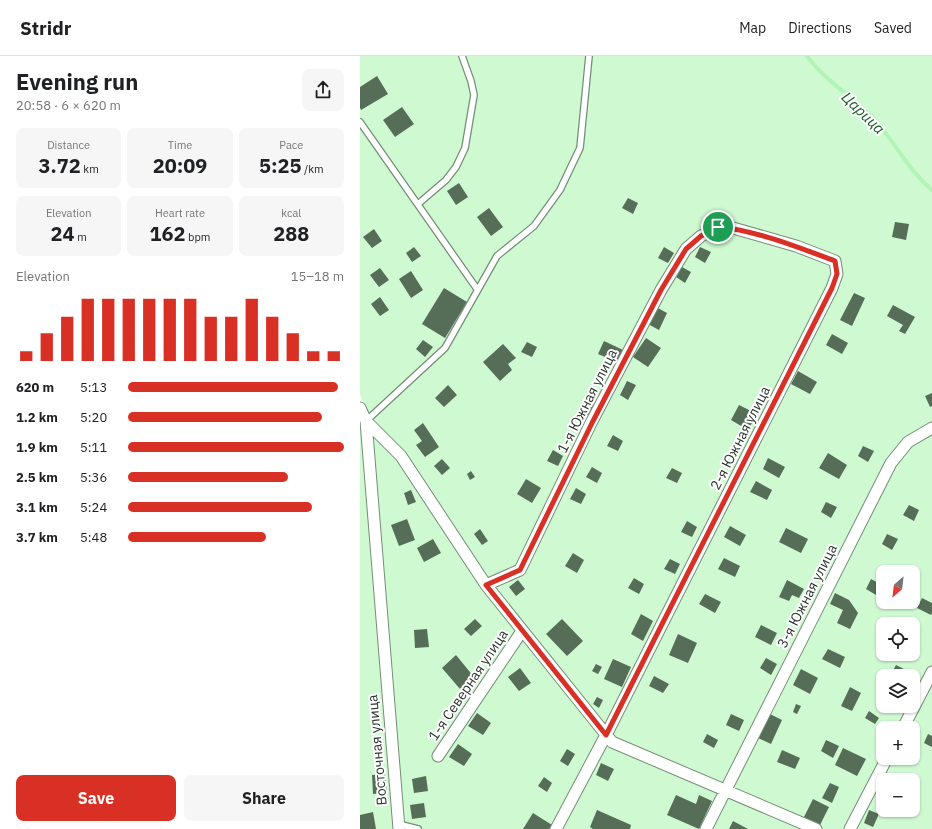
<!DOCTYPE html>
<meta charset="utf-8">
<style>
:root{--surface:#fff;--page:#f6f6f6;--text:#202124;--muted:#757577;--line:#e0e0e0;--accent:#d93025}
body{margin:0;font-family:"IBM Plex Sans",sans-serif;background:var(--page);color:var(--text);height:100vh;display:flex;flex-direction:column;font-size:15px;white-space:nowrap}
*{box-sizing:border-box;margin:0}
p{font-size:13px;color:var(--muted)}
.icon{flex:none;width:22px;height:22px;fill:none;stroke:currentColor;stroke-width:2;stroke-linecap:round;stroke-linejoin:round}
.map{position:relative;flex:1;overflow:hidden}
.details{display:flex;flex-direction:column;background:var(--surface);width:360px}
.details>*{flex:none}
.needle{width:26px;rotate:208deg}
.buttons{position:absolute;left:516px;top:509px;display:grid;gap:8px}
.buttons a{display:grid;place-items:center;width:44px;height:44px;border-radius:8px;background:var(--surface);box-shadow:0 1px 3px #0004;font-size:20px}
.pin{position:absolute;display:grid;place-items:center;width:34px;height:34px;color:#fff;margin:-17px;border:2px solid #fff;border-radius:50%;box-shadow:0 1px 4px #0007}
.round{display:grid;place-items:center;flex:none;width:42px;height:42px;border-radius:8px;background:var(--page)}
.overview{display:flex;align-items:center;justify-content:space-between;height:68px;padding:0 16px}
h1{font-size:22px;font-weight:700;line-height:30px}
.metrics{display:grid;grid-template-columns:repeat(3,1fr);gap:6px;height:68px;padding:4px 16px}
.metrics div{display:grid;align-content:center;border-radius:8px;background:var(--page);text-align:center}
.metrics b{font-size:20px;font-weight:700}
.metrics small{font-size:11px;font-weight:400}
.metrics p{font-size:11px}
.chart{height:112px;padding:8px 16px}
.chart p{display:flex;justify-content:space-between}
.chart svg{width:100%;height:72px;margin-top:4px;stroke:var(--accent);stroke-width:6}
.button{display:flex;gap:8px;margin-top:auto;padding:8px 16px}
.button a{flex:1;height:46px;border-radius:8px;background:var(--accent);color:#fff;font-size:16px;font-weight:700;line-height:46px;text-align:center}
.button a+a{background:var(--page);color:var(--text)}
ul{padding:0 16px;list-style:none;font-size:13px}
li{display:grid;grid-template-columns:64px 48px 1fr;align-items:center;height:30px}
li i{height:10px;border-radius:5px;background:var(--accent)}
header{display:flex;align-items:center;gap:24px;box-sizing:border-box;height:56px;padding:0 20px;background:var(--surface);border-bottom:1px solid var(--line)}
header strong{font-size:19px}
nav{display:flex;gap:22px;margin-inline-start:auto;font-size:14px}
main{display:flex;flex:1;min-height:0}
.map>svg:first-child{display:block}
.green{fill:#cef9d1;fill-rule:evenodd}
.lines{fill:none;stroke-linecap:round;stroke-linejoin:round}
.stream{stroke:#b0f5b7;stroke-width:4}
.building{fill:#566e58}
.service-casing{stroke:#758e77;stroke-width:8}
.minor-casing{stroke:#758e77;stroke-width:13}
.service{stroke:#fff;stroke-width:5.5}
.minor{stroke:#fff;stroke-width:11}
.route-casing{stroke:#fff;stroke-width:8}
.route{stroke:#d93025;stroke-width:5}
.labels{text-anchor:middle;stroke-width:4;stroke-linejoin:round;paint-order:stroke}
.street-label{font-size:14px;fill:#2b352c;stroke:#fff}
.water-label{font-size:15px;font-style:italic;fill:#185f27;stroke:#fff}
</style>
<header>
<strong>Stridr</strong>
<nav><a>Map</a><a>Directions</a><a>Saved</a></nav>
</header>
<main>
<section class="details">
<div class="overview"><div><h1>Evening run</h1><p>20:58 · 6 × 620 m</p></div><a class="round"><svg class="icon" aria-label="share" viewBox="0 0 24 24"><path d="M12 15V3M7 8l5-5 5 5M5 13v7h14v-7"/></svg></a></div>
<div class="metrics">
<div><p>Distance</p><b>3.72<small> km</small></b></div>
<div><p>Time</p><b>20:09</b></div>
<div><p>Pace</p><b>5:25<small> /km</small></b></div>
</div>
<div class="metrics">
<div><p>Elevation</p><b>24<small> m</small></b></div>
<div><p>Heart rate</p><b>162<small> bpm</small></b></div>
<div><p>kcal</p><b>288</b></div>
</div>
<div class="chart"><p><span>Elevation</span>15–18 m</p>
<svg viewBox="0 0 160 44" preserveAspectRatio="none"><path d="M5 44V38M15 44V27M25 44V17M35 44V6M45 44V6M55 44V6M65 44V6M75 44V6M85 44V6M95 44V17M105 44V17M115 44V6M125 44V17M135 44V27M145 44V38M155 44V38"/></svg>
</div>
<ul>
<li><b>620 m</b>5:13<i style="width:97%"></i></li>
<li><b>1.2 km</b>5:20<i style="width:90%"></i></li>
<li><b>1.9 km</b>5:11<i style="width:100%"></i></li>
<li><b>2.5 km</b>5:36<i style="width:74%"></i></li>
<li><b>3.1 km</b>5:24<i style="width:85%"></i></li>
<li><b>3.7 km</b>5:48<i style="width:64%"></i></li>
</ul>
<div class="button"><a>Save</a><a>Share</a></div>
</section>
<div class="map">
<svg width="572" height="773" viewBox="0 0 572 773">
<rect width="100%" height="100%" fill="#f3fef4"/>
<!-- green -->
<path class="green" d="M0,0h572v773h-572v-417l6,-2 -6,-16zM523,516h30v30h-30zM523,568h30v30h-30zM523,620h30v30h-30zM523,672h30v30h-30zM523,724h30v30h-30z"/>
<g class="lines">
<!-- stream -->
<path class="stream" d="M447,0c19,26 48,42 69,65 20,23 33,50 56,69"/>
</g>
<!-- building -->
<path class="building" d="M17,20l11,18 -27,16 -1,-2v-21z
M42,51l12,17 -19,13 -12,-17z
M99,127l9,14 -12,8 -9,-14z
M268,142l10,5 -5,11 -11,-6z
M129,152l14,19 -12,9 -14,-19z
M535,166l14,2 -3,16 -14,-3z
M14,173l8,12 -10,7 -9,-11z
M54,191l7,9 -9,6 -6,-9z
M304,191l10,6 -6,10 -10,-5z
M340,191l11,5 -6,11 -10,-6z
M322,211l9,5 -6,11 -9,-6z
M20,212l9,12 -10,7 -9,-12z
M51,215l12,19 -12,8 -12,-19z
M84,232l23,14 -22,36 -23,-14z
M494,237l11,5 -13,28 -12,-6z
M20,241l9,13 -9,6 -9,-12z
M533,249l22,12 -10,17 -6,-3 4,-6 -16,-9z
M296,251l11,6 -8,17 -11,-6z
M472,278l16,9 -6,11 -16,-9z
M286,282l15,10 -13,19 -15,-10z
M63,284l10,7 -8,10 -9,-8z
M244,285l19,9 -6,12 -19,-8z
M167,286l10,5 -5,10 -11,-5z
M143,288l13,14 -8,6 4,6 -12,11 -17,-19z
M438,315l19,11 -7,12 -19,-10z
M267,325l9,4 -8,15 -8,-5z
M88,329l9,10 -13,12 -9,-9z
M572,337v13l-2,1 -5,-11z
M224,344l10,5 -5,11 -11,-6z
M379,349l18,9 -9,16 -17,-10z
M63,367l16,24 -14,10 -9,-12 6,-4 -8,-11z
M253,379l10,6 -5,10 -11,-5z
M503,390l11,5 -6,11 -10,-6z
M193,394l10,6 -5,10 -11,-5z
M468,397l19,12 -8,14 -20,-11z
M408,402l17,9 -6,11 -16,-9z
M82,403l8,9 -8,7 -8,-9z
M232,411l10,6 -5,10 -11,-6z
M312,412l10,5 -5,10 -11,-5z
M111,415l4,6 -5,3 -3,-6z
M166,423l15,9 -9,15 -15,-9z
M396,425l16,9 -5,10 -17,-8z
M216,432l10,6 -5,10 -11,-5z
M51,434l5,12 -8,3 -4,-12z
M466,446l11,5 -6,11 -10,-6z
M549,449l10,5 -5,11 -11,-6z
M47,463l8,21 -16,6 -8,-21z
M327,465l10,6 -5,10 -11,-5z
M370,470l16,9 -6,11 -16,-9z
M426,472l22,11 -7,14 -22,-11z
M120,473l8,12 -6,4 -8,-11z
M527,478l11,5 -6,11 -10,-6z
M73,483l8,14 -17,9 -7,-14z
M213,497l11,7 -7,13 -12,-7z
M364,502l16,8 -5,11 -17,-8z
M310,503l10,5 -5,10 -11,-5z
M274,522l10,6 -5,10 -11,-6z
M511,523l11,6 -6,10 -10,-6z
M158,524l7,9 -9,7 -7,-9z
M427,524l17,9 -5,9 -7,-3 -3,6 -10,-4z
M475,537l14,7 9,13 -8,16 -13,-6 6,-13 -13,-6z
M345,538l16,8 -6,11 -16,-9z
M562,542l10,5v10l-1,2 -14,-7z
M281,558l12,7 -10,20 -12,-7z
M115,563l7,7 -11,10 -7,-7z
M202,563l21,22 -16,15 -21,-22z
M401,569l16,8 -6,12 -16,-8z
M67,573l2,18 -14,1 -1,-18z
M318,578l19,9 -9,20 -19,-8z
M553,583l6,3 -6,12z
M468,593l17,8 -5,11 -18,-9z
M96,599l18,22 -14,12 -18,-21z
M406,602l11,6 -6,11 -11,-7z
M253,603l18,8 -9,20 -18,-8z
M236,608l6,3 -4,7 -6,-3z
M536,609l12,6 -3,5h-15z
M160,612l11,15 -12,8 -11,-14z
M441,613l17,9 -8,16 -17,-9z
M294,620l15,8 -6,9 -14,-7z
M490,631l11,6 -9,18 -11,-5z
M237,641l6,3 -4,8 -6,-4z
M436,648l5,2 -4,8 -4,-2z
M509,655l10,7 -4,6 -10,-6z
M117,657l14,10 -8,12 -15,-9z
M371,658l13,6 -5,11 -13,-6z
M410,658l12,6 -11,24 -13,-6z
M347,678l11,6 -4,8 -11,-6z
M568,678l4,2v11l-8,-4z
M466,684l13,6 -6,12 -12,-7z
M98,688l14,10 -8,12 -15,-9z
M483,692l23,11 -9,17 -22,-11z
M207,693l8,5 -7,12 -8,-5z
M422,694l18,8 -5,11 -18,-7z
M241,707l13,6 -6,12 -12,-6z
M25,718l2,19 -14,1 -1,-19z
M66,720l2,15 -14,2 -2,-14z
M184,721l8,6 -5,9 -9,-6z
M470,727l9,4 -7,16 -10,-5z
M316,739l20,9 3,-9 13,6 -13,28 -32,-14z
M453,743l16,8 -9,18 -16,-8z
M64,747l2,14 -14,2 -2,-14z
M237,754l34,15 -1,4h-37l-3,-2z
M509,754l10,4 -6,13 -9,-4z
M13,756l3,17h-16v-14z
M173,757l19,12 -3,4h-26z
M373,765l15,8h-19z"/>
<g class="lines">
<!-- service casing -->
<g class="service-casing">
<path id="service" d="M0,66l117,167
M58,148l28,-24 10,-13 9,-19 9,-53 -3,-14 -9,-25
M6,365l79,-73 52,-92 37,-30 26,-36 20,-42 9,-92
M38,768l20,5"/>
</g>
<!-- minor casing -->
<g class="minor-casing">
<path id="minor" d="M0,352l6,13 33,408
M6,365l35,35 85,129 126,157 204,87
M126,529l34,-15 71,-147 70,-133 25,-41 15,-13 17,-9 15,1 63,18 39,15 2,13 -5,14 -226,447 -50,94
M543,672l29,-56
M78,700l84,-125
M346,773l185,-366 17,-21 24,-14
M490,773l37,-71"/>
</g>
<!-- service -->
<use href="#service" class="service"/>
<!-- minor -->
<use href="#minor" class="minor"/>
</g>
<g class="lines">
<!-- route casing -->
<g class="route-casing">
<path id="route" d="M358,171c37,3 82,21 117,34l2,13 -5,14 -226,447 -120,-150 34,-15 72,-147 69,-133 25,-41 15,-13z"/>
</g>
<!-- route -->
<use href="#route" class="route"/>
</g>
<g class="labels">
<!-- street labels -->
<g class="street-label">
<text transform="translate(227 345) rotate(-63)" y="5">1-я Южная улица</text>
<text transform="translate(380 382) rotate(-63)" y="5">2-я Южная улица</text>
<text transform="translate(447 540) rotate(-63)" y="5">3-я Южная улица</text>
<text transform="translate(108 629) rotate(-56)" y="5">1-я Северная улица</text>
<text transform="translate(17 694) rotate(-95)" y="5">Восточная улица</text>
</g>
<!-- water labels -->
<g class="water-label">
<text transform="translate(503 57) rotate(44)" y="5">Царица</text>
</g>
</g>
</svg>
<div class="buttons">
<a><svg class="needle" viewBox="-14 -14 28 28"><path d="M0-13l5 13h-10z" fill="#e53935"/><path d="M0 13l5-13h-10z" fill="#757577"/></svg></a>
<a><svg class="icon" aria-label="locate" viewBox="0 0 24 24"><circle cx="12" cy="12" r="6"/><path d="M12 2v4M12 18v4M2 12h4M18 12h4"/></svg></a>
<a><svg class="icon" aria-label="layers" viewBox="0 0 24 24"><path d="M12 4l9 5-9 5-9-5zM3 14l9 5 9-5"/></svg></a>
<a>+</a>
<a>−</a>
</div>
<div class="pin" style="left:358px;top:171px;background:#1e9e55"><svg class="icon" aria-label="arrive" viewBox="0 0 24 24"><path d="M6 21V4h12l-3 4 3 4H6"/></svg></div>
</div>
</main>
